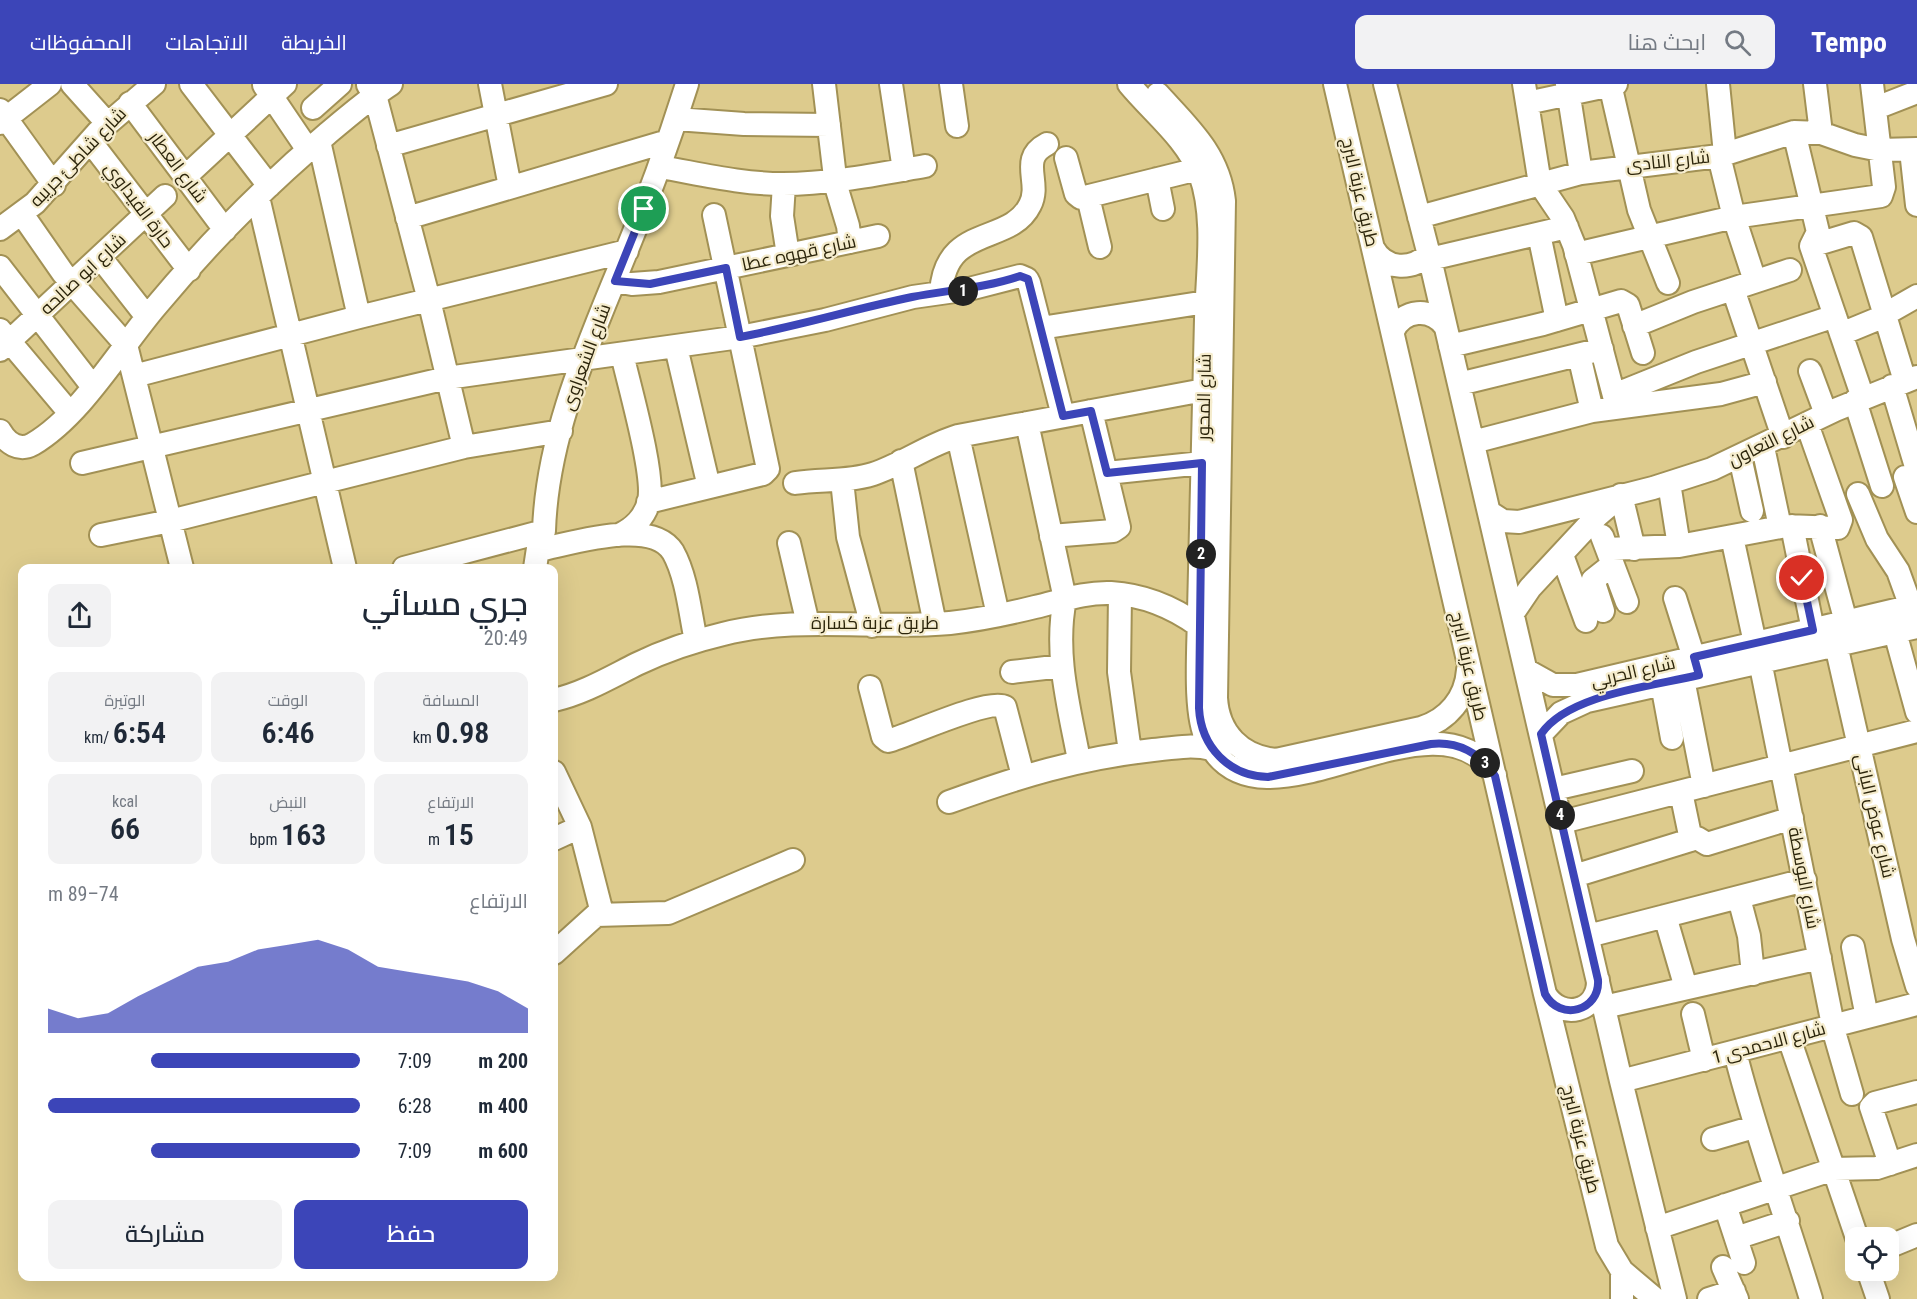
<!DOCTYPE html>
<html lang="ar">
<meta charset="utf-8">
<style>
:root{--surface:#fff;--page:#f2f2f3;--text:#1f2937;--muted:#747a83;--accent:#3c45b8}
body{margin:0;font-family:"Roboto Condensed",Cairo,sans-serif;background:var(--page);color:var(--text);direction:rtl;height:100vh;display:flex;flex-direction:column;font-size:22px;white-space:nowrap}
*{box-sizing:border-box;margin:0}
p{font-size:20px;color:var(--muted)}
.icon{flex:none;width:33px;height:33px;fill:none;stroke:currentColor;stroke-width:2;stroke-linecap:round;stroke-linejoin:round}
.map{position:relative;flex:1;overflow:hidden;direction:ltr}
.sheet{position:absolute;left:18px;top:480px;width:540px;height:717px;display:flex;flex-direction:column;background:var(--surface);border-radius:12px;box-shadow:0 6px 24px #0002;direction:rtl}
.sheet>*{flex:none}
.controls{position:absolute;left:1845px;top:1143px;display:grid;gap:12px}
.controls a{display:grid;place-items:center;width:54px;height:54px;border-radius:12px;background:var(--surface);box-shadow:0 6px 24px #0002;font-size:30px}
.pin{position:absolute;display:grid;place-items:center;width:51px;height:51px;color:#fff;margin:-26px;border:3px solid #fff;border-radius:50%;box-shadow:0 2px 6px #0007}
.km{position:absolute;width:30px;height:30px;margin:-15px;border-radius:50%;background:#222;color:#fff;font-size:16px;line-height:30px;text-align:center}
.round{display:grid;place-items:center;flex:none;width:63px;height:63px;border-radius:12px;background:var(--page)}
.overview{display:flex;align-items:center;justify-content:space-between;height:102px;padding:0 30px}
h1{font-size:33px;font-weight:600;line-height:45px}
.metrics{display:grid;grid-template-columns:repeat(3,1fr);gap:9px;height:102px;padding:6px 30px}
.metrics div{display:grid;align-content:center;border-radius:12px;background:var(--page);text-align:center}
.metrics b{font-size:30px;font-weight:600}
.metrics small{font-size:16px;font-weight:400}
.metrics p{font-size:16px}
.chart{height:168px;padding:12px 30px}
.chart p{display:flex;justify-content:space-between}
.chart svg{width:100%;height:108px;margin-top:6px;fill:var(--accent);opacity:.7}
.action{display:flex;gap:12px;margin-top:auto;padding:12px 30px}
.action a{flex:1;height:69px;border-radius:12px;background:var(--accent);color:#fff;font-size:24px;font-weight:600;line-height:69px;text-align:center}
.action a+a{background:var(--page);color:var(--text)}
ul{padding:0 30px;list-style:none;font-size:20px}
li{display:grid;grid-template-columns:96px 72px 1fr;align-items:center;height:45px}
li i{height:15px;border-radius:8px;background:var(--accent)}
header{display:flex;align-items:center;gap:36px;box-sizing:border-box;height:84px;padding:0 30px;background:var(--accent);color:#fff}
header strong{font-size:28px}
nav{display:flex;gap:33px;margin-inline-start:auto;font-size:21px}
.search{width:420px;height:54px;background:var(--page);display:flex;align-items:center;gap:15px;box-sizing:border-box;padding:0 21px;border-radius:12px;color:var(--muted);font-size:22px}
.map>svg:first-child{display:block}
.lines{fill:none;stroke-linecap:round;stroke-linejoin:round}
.minor-casing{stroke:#a29155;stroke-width:26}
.minor{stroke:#fff;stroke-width:22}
.route-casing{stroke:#fff;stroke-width:12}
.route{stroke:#3c45b8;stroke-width:8}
.labels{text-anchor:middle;stroke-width:4.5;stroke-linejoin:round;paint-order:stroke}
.street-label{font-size:18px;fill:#2c250b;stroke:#f5eccd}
</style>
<header>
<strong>Tempo</strong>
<div class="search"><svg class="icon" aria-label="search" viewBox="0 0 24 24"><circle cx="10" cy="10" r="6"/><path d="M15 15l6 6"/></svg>ابحث هنا</div>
<nav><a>الخريطة</a><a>الاتجاهات</a><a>المحفوظات</a></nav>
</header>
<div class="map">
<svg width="1917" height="1215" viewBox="0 0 1917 1215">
<rect width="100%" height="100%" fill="#ddcb8d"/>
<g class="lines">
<!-- minor casing -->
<g class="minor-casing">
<path id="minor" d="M72,0l35,39
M191,0l78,102
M490,0l20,103
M824,0l12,102 12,40 2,16
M891,0l13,86
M951,0l6,42
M1129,0c24,29 58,55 71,90 16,44 7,99 6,145 -2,97 -5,195 -7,292 0,33 -6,102 8,129 54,107 225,-62 288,35
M1335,0l210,910 62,252 15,25 33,28
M1385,0l45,175 191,822 54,218
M1524,0l16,100 23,34 11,27 43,162
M1567,0l14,89
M1610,0l29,126 29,73
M1718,0l7,70
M1815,0l6,49
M264,1l44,65
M368,1l7,10 54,205 35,147
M1158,10c30,33 61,60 66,107l-8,497c2,35 25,59 60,62l145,-32c27,-8 45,-30 47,-58
M130,19l95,127
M1527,19l89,-19
M313,24l27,-24
M1876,24l41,-16
M0,26l54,75
M676,35l68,5 85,1
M0,39l50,-39
M1794,48l24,100 -7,14 52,152
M90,57l99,129
M319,57l40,176
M388,62l218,-62
M1911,66l6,55
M1719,72l15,61 21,64
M1066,74l10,36 5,4 117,-29
M660,83c41,7 82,17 123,17 48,0 96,-10 142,-18
M185,93l100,-93
M1157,95l6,30
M784,100l-2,32 6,39
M258,113l87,371
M1088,113l12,50
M22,130l41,59 63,72 56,223
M1419,133l162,-44 138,-17 75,-24 27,1 34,12 25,5 37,-1
M407,134l261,-77
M0,145l35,-26 63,-71 56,-48
M1539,150l18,86
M1811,162l43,-13 7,4 44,144
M1373,164c12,22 38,23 56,6
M1576,170l158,-37 147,-21 3,-9 -12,-103
M100,173l47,60
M1430,175l137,-32
M0,183l93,120
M615,197l17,3 27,-2 219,-46
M1733,205l50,148
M941,209c4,-70 69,-47 89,-88 12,-23 -12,-46 17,-61
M1634,242l59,-24 97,-32
M1041,244l165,-26
M0,246l69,82
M1393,247c10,-22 38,-24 52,-5
M1841,250l34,-14 42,-24
M1450,262l93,-22 78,-23 7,4 15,48
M676,263l33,140
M0,266l165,-154
M1579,271l13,56
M1810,287l16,43
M134,292l225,-59 268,-66
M1459,300l143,-35
M1892,302l25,84
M1614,311l82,-33 139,-46
M1855,317l27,85
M1027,339l38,176c-11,54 4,108 14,161
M0,347c7,12 19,21 33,13 49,-29 87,-96 124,-139 51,-61 108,-119 170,-171 20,-17 41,-35 64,-50
M958,352l40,179
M1473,358l119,-31 129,-17 44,-12
M1763,363l17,80
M1740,373l12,54
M901,377l34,163
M82,379l365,-85 293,-41 85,-17 88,-23 56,-8 51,-13 7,3 2,4 34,133
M1107,389l95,-10
M1905,393l12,35
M842,396l6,57 24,89
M795,399c26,-4 53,-1 78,-9 30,-10 55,-29 85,-38l246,-46
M1669,399l10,63
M1858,410l19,45 21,32 13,36
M1621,411l13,54
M648,418l115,-28 5,-5 -54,-254
M1489,428l14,9 16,1 134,-34 59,-19 123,-59 82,-33
M1792,442l21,104
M1820,442l26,96
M101,451l69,-14 294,-74 97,-16
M619,451c14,-6 26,-18 30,-34 6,-26 -20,-116 -27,-147
M1051,452l62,-5 6,-4 -28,-116
M1602,452l25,66
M1732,453l23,106
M789,459l19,81
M1607,465l72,-3 107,-20 52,2 3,-8 -34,-96
M538,466c33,-6 114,-33 135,2 14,25 17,61 23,89
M1562,471l24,66
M404,484l140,-37
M535,484l5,-33 4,-4c3,-98 46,-190 82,-279 23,-55 43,-111 61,-168
M1120,510l-1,78 11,80
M1675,514l23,73
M1603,527l-10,-31 19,-15
M1513,529l17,-25 67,-72 21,-18
M1895,548l22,80
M1836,561l67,294 14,47
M1760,577l75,374 17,59
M1526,586l27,15h24l340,-80
M1012,588l50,-6
M1683,595l21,107
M1662,600l10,54
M870,603l13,50 5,4c22,-6 100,-43 117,-34l18,69
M554,616c30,-7 55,-22 83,-36 27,-13 56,-23 86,-30 75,-19 151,-4 227,-11 28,-3 57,-9 85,-16 26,-6 49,-15 76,-14 33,2 62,14 88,33
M1541,650l20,-21 26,-12 330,-74
M554,688l26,55 22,86
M1554,705l78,-18
M1681,708l10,48
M949,718c69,-25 130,-44 204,-52 19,-2 39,-6 59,-1
M1562,738l355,-91
M554,755l26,-12
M1574,792l123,-38 10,6 85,-26
M1739,814l10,38 4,38
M1665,832l21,72
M1588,852l217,-56
M1853,863l14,70
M554,869l42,-38 72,-2 125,-53
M1545,910c16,27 54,18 53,-14
M1604,923l216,-49
M1693,930l11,46
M1789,954l68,200
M1735,968c21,84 51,164 76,247
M1621,997l296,-77
M1713,1055l41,-12
M1890,1080l-19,-57 4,-4 42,-11
M1725,1121l19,58
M1657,1144l177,-59 43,-1 40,-13
M1736,1154l52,-17
M1888,1163l29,-12
M1723,1183l14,32
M1868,1186l10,29
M1622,1215v-28
M1709,1215l25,-8"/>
</g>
<!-- minor -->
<use href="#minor" class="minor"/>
</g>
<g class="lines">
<!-- route casing -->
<g class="route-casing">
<path id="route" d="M644,125l-29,72 35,3 76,-16 14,69c58,-11 114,-28 172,-40 36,-7 73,-9 108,-21l8,3 35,137 28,-5 16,62 95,-10 -3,245c2,39 30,68 69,69l163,-33c26,-3 50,9 64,32l50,218c15,28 55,17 53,-14l-57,-246c27,-40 113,-48 158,-59l-5,-18 119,-27 -11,-52"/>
</g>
<!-- route -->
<use href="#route" class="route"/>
</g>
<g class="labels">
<!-- street labels -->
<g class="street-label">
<text transform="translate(78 73) rotate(-46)" y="6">شارع شاطئ جريبه</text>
<text transform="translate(1668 77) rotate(-6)" y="6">شارع النادى</text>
<text transform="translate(178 83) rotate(53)" y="6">شارع العطار</text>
<text transform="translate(1360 108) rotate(77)" y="6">طريق عزبة البرج</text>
<text transform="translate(139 121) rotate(53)" y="6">حارة الفيداوي</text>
<text transform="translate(799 169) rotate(-12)" y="6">شارع قهوه عطا</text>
<text transform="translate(83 190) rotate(-43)" y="6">شارع ابو صالحه</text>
<text transform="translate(586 273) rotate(-70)" y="6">شارع الشعراوى</text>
<text transform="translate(1204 313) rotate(-89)" y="6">شارع المحور</text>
<text transform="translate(1771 357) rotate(-26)" y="6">شارع التعاون</text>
<text x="875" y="545">طريق عزبة كسارة</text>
<text transform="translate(1469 582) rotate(77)" y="6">طريق عزبة البرج</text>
<text transform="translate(1633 588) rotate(-13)" y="6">شارع الحربي</text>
<text transform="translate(1875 732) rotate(77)" y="6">شارع عوض البانى</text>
<text transform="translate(1804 794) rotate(79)" y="6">شارع البوسطة</text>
<text transform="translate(1769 959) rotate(-15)" y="6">شارع الاحمدى 1</text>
<text transform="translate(1581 1055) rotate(76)" y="6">طريق عزبة البرج</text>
</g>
</g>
</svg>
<div class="controls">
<a><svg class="icon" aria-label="locate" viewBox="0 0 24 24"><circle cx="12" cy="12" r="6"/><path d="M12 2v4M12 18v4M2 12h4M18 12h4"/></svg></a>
</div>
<div class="pin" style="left:644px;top:125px;background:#1e9e55"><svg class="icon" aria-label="arrive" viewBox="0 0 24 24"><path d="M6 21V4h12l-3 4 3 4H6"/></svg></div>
<div class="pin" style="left:1802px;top:494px;background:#d93025"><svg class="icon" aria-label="check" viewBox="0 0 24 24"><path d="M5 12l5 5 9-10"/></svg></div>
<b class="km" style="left:963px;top:207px">1</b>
<b class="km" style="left:1201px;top:470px">2</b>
<b class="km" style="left:1485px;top:679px">3</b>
<b class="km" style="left:1560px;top:731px">4</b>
<section class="sheet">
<div class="overview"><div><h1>جري مسائي</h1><p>20:49</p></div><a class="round"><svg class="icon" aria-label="share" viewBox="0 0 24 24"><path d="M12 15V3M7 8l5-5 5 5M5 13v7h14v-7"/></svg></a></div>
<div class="metrics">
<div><p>المسافة</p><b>0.98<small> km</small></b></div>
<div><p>الوقت</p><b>6:46</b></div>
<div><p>الوتيرة</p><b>6:54<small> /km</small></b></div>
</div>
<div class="metrics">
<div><p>الارتفاع</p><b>15<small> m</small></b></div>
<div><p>النبض</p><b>163<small> bpm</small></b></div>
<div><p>kcal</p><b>66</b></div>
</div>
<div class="chart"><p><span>الارتفاع</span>74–89 m</p>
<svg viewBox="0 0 160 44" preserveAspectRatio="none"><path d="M0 44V34L10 38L20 36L30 29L40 23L50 17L60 15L70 10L80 8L90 6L100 10L110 17L120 19L130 21L140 23L150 27L160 34V44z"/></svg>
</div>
<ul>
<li><b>200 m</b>7:09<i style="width:67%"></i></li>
<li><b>400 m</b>6:28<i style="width:100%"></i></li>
<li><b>600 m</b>7:09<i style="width:67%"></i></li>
</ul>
<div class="action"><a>حفظ</a><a>مشاركة</a></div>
</section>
</div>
